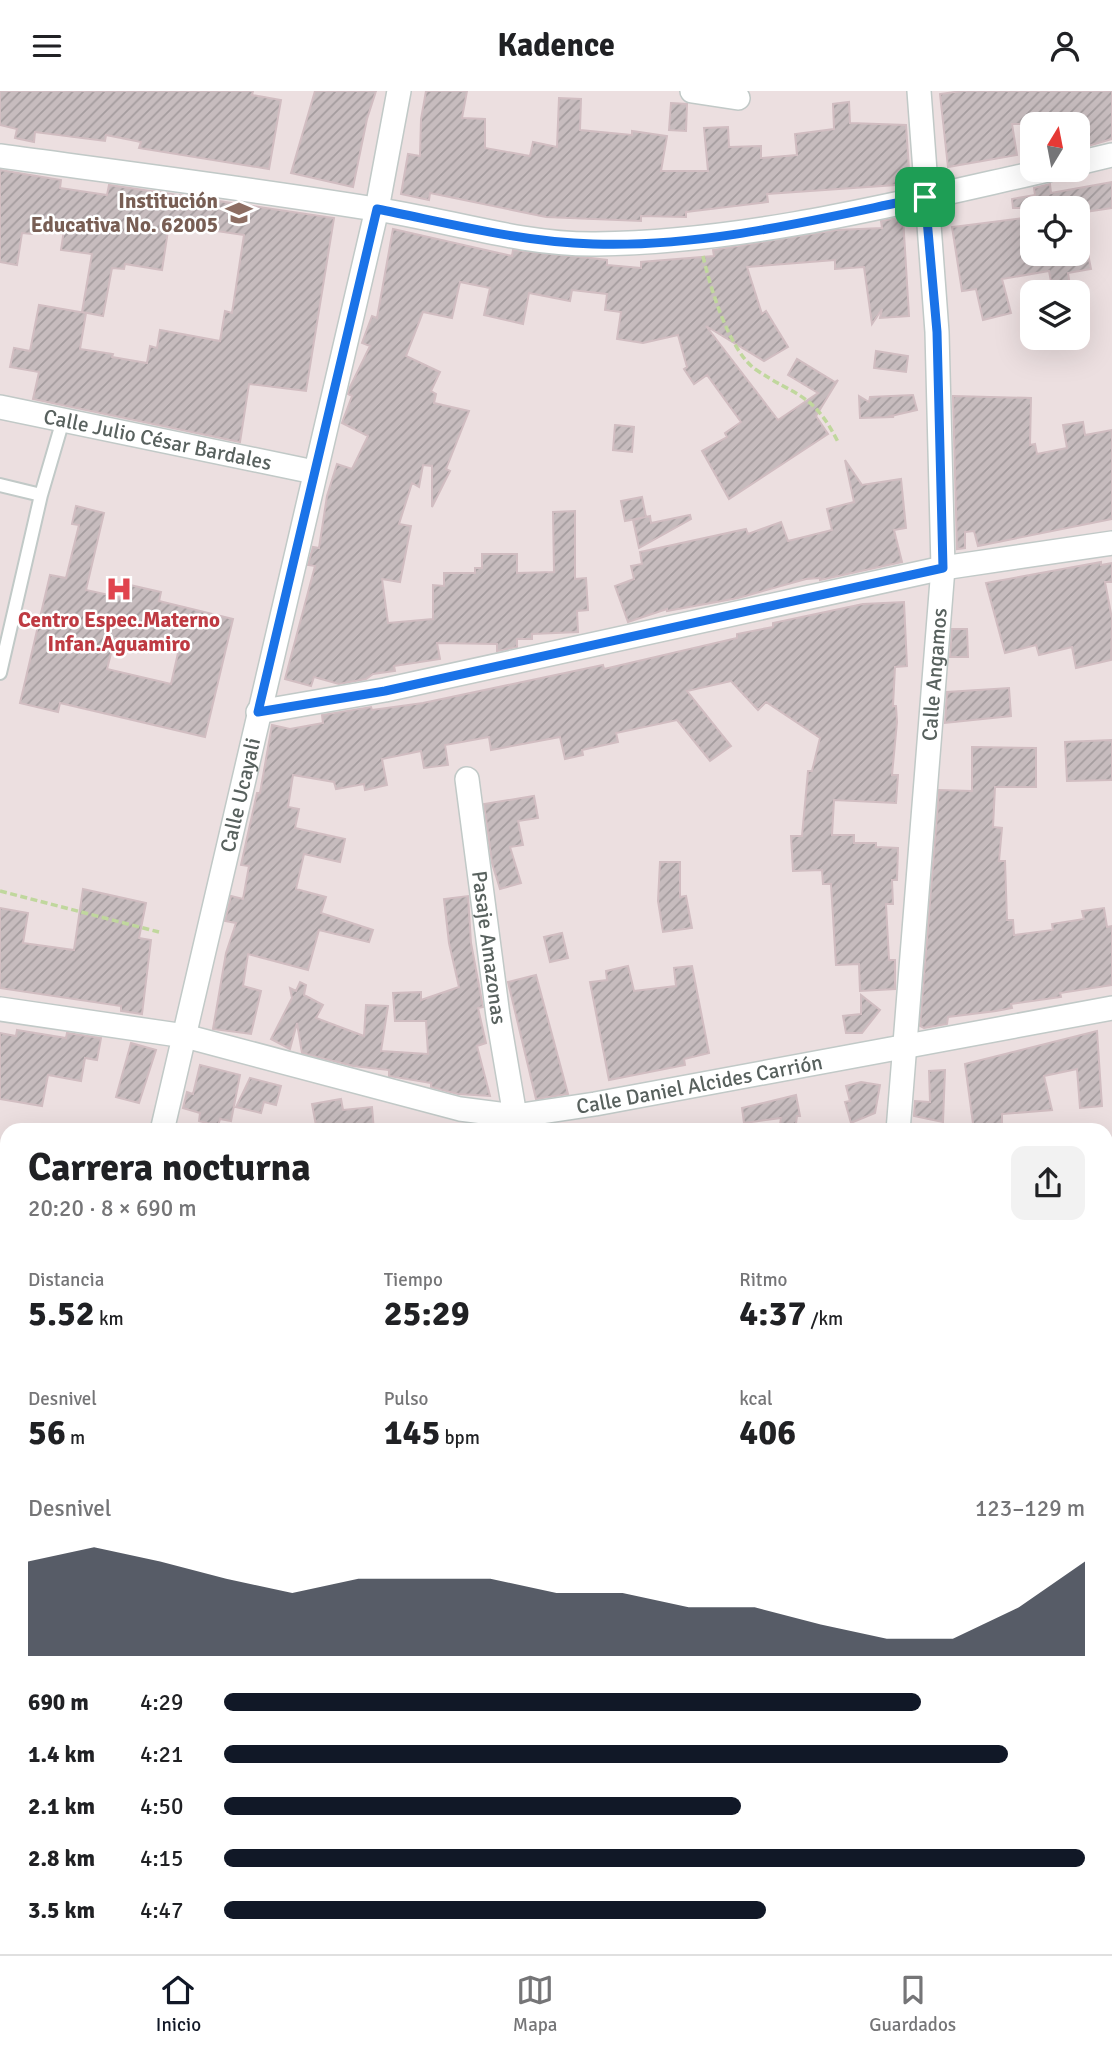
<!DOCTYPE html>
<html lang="es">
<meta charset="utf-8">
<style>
:root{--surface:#fff;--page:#f2f2f2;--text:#202124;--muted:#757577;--line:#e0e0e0;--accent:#111827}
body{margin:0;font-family:Signika,sans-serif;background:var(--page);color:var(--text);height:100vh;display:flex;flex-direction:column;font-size:26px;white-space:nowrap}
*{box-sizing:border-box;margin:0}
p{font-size:23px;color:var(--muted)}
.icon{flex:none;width:38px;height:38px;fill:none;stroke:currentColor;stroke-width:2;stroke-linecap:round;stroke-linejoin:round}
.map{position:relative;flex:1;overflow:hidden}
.side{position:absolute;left:0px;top:1032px;width:1113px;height:831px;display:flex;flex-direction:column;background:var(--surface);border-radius:21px 21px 0 0;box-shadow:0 7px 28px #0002}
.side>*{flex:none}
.needle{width:46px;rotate:10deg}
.controls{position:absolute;left:1020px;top:21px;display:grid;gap:14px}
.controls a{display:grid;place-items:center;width:70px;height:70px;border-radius:14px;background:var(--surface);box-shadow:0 7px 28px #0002;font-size:35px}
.pin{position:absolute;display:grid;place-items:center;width:60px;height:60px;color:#fff;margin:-30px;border-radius:14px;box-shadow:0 4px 10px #0006}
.round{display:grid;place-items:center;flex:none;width:74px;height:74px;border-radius:14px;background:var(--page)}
.overview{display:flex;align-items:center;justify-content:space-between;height:119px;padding:0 28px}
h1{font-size:38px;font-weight:700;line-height:52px}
.metrics{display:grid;grid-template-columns:repeat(3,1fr);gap:10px;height:119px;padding:7px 28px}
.metrics div{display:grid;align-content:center}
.metrics b{font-size:35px;font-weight:700}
.metrics small{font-size:19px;font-weight:400}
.metrics p{font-size:19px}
.chart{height:196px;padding:14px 28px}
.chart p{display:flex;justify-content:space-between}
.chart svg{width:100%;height:126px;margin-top:7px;fill:var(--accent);opacity:.7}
ul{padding:0 28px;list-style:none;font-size:23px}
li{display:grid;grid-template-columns:112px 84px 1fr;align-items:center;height:52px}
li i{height:18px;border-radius:9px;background:var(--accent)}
header{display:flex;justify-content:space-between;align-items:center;height:91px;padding:0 28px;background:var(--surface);font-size:32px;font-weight:700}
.dock{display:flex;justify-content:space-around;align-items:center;height:98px;border-top:2px solid var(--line);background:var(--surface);font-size:19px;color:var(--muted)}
.dock a{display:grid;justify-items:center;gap:4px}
.dock .active{color:var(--accent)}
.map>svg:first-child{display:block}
.green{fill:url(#green-dots)}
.building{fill:url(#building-hatch);stroke:#d1bdc1;stroke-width:2;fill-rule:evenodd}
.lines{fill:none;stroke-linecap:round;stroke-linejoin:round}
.lane-casing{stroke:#c1c9c7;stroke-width:16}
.street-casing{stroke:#c1c9c7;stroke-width:26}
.secondary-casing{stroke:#c1cbc9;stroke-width:37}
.path{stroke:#c0d79d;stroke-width:3.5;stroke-dasharray:7 3.5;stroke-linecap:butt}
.lane{stroke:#fff;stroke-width:12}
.street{stroke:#fff;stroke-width:23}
.secondary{stroke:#fff;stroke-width:33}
.route-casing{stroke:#fff;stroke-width:14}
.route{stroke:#1a73e8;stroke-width:9}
.labels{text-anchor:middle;stroke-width:5;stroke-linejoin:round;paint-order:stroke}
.education-label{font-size:21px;font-weight:bold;fill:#785e54;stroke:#fff;text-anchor:end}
.street-label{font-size:21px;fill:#58615e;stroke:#fff}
.health-label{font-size:21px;font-weight:bold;fill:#be3a42;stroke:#fff}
</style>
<header><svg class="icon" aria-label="menu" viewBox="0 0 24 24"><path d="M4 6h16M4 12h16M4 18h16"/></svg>Kadence<svg class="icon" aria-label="person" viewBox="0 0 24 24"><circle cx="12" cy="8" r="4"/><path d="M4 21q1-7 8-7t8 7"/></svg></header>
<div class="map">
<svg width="1112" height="1863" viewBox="0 0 1112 1863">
<defs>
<pattern id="green-dots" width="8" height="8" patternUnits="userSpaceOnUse" patternTransform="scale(1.75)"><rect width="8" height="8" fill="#dfe5ba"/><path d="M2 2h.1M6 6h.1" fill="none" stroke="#b8bd9a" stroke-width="1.8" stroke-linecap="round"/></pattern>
<pattern id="building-hatch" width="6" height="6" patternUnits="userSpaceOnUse" patternTransform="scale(1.75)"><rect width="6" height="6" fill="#c7bcbe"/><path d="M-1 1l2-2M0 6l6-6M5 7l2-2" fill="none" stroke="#a49c9e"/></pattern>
</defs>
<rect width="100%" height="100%" fill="#ecdfe0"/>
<!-- green -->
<path class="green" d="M1106,1427h6v163h-6z"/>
<!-- building -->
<path class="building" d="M0,0h253l-1,4 29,5 -12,69 -130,-21 2,-6 -35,-7 -1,6 -70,-9 -1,10 -19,-4 2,-9 -17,-4z
M315,0h61l-9,28 -14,68 -62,-14z
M426,0h41l-5,27 23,1v29l45,8 3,-14 24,5 2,-49 22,1 -1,31 52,5v-4l35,5 -6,35h47l-4,-43 24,-1 1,20 32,-1v12l36,-3 -2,-21 39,-5 -1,-25 16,-2 1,21 56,2 4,59 -143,10 1,8 -82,10v5l-45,-1v5l-95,-4 -116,-24 -1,7 -28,-6 7,-40 12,2 1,-37z
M962,0h150v48l-34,10v-25h-66l5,31 -69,12 -8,-73z
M671,12l16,1 -1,27 -17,-1z
M0,79l61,10 -1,8 47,7 2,-10 225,33 -28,173 -57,-7 -9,58 -207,-43 6,-27 -29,-5 4,-19 16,3 9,-46 47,8 -6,36 33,5 -1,3 35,6 3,-17 7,2 3,-18 60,11 5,-30 7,2 12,-78 -75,-11 -7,46 -37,-6 -1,5 -12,-1 -9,48 -21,-4 10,-58 -31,-4 3,-20 -31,-5 -1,9 -10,-1 -5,32 -17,-3z
M1112,91v26l-34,5v-5h-65l-1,-9 23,-4 -1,-7 16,-4 1,9z
M903,126l6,99 -29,2 2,-9 -10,15 -8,-57 -29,2v-9l-88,7 15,47 4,-3 22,36 -24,14 -58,-35 72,94 40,-27 -30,-18 9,-16 38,23 3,-2 -22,36 12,18 -99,65 -27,-48 25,-14 -2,-4 16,-11 -34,-47 -13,9 -10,-15 3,-2 -9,-32 -35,8 -26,-4 4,-27 -16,-2 2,-16 -35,-4 -2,11 -41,-8 -6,31 -39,-9 6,-27 -30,-6 -8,36 -29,-6 -17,44 34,16 -9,19 5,3 -2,9 35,8 -23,58 4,2 -18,36v-41l-9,-1 -4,22 -7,-4 -13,41 12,2 -11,56 -18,-3 6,44 45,-4v-34l11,1v-13h31v-5h7v-14h35v19l37,-1 -1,-60 22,-1v68l11,-1 2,32 -11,1 1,21 -46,2v5h-15v8l-20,4v-7l-60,-1 3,16 -46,7 1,5 -22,3 -7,5 -27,5 -25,-7 -3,9 -26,-7 30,-113 -7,-1 5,-18 6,1 8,-52 10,-32 15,5 16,-33 -26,-13 10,-27 -4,-2 2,-7 20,-41 -8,-3 10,-27 5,2 16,-89 119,27 1,-6 78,8 16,2v5l34,3v-6l73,-6 -1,-6 124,-20 45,-2 -1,-7z
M1032,126v37h56l3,15 -23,4 3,19h-18l-4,-21 -47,8 9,34 -28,7 -7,-31 -14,2 -10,-64z
M876,260l32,5 -2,16 -32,-4z
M913,304l4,15 -26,6 3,1 -34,1 -1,-22 10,6 1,-5z
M953,305l78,2 -1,47 5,-1 2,10 30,-6 -4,-23 20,-3 2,13 27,-5v89l-134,27 -4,-15 -9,1v16l-8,1z
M615,334l19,2 -2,25 -19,-2z
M845,369l17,25 39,-6 5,49 -12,2 8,32 -82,18v-2l-14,1 -68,19 -71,13v-2l-39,13 -13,-36 19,-7 -3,-13 11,-2 -2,-12 106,-23 2,5 33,-12 7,19 44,-11 -5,-21 27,-7z
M642,406l4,20 -21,4 -4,-20z
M76,415l28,7 -18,77 41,9 3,-14 31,7 -2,9 74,18 -28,118 -145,-34 -2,9 -38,-9 30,-128 16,3 13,-53 -7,-1zM115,547l63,15 -7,31 -64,-15z
M690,424l1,4 -52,29 -6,-28 17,-4 1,7z
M1101,471v3l11,-2v19h-7l7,37 -1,41 -35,8 -4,-21 -33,8 -3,-10 -31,8 -19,-70z
M904,511l3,64 -12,1 -2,39h3l1,16 -5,53h6l-2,28 -62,-3 -2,35h22v8h22v4l22,1 -1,32h-5l1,24h-7l3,56h6v29l-35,2 -1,-27 -23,1 -5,-81h-8l-1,-14 -29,1 -2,-35h11l6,-65h4l8,-33 -54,-36 -8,8 -27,-29 -44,10 44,55 -21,15 -33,-41 -61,13 2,9 -36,8 1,5 -18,4 -5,-22 -69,13 -2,-13 -44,8 3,20 -24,3 -3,-17 -39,8 5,26 -22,5 -1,-6 -28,5 -2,-7 -41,-7 -5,32 11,2 -4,19 50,11 -5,23 -36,-8 -8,35 30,8 -5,16 52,17 -4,12 -50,-12 -11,40 -60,-16 -5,32 18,5 -10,43 -38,-5 13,-76 10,-30 -11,-2 6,-25 12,3 6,-33 -8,-1 16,-72h3l12,-68 18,4 33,-6 -1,-8 49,-8 1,3 51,-7 180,-38 1,4 133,-31v-4l36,-7v-4l90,-19z
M952,538h15l1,28h-18z
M1009,597l2,28 -66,7 2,-31z
M1112,649v40l-45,1 -2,-39z
M972,656l64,1v39h-41l-2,40 9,1 -3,33h6l2,59h6l1,15 39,-5 -1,-6 32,-5 -2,-8 22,-3 3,19 5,-1v59l-52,8 1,4 -50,7 1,4 -16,3 -48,6 -1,7 -23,4 -4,-2 19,-236 33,1z
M534,705l4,22 -20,3 5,24 -13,2 11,36 -21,6 -8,-26 -8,-59z
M660,771h20v35l6,-1 6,32 -29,4 -5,-31z
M83,798l63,14 -7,35 12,2 -9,74 -21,-3v-5l-121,-18v-80l28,5 -5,30 51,7z
M468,805l3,47 12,64 -5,1 8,35 -9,3 13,50 -32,-2 -27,-7v-4l-42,-7v-6l-36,-4 -51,-13 -5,-30 -7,26 -19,-10 21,-41 -2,-10 6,3 4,-9 6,3 -2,10 19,10 -7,13 48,18 2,-31 22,1 -7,45 47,3 -2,-33h-31l-2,-28 28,-1v8l38,-13 -10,-44 -5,-44z
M562,842l6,25 -18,4 -6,-25z
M628,875l6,25 42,-5 -2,-18 18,-2 17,87 -25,6 1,6 -76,15 -19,-98 17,-2 -1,-9z
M536,884l32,119 -32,5 -28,-117z
M861,904l19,15 -18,23h-16l-3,-17 18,-2z
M17,939l49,8 1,-5 34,5 -4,22 -12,-2 -4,23 -33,-6 -6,31 -42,-7v-66l16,3z
M1097,940l5,75 -22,2 -3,-39 -33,7 8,34 -50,4v17h-28l-9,-67z
M131,952l25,7 -17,53 -23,-6z
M200,974l40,10 -9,46 -11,-2 -2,7 -19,-5 1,-8 -17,-5 4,-16 6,2z
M945,979l-2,52 -29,-6 1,-15 15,1 -1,-31z
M250,987l31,8 -5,19 -12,-3 -3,11 -25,-6z
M861,991l19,3 -5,28 -24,10 -6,-21 5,-1 -4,-15z
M796,1004l4,21h-3l-2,15h-16l2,-13 -37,5 -2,-15z
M341,1008l2,11 29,-3 2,24h-57l-5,-27z"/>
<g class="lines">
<!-- lane casing -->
<g class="lane-casing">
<path id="lane" d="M0,394l41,10 22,-75
M0,582l41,-178"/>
</g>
<!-- street casing -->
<g class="street-casing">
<g id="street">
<path d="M692,0l46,7"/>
<path d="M0,65c125,17 251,33 375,53 73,11 147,36 221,35 153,-2 304,-41 452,-74"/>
<path d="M1078,72l34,-8"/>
<path id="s1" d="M0,316l314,65"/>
<path d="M258,621l127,-22 558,-122 169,-25"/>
<path id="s2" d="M467,688l31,237 17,100 -1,11"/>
<path id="s3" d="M0,918l185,27 275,73 55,7 80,-12 517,-96"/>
<path id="s4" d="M162,1040l215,-922 22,-118"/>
<path id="s5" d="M898,1040l45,-563 -6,-236 -18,-241"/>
<path d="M1106,1427h6"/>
<path d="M0,1670l7,-30"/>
<path d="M314,1863l2,-6"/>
<path d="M609,1863l1,-6"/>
<path d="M869,1863v-6"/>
</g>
</g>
<!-- secondary casing -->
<g class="secondary-casing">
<path id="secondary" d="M1106,1206h6
M0,1226h7
M0,1534h7
M1106,1590h6"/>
</g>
<!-- path -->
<path class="path" d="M703,165c7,31 26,94 52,113 41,28 58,23 83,73
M0,800l159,41
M387,1863l3,-6"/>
<!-- lane -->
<use href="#lane" class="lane"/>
<!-- street -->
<use href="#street" class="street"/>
<!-- secondary -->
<use href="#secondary" class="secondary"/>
</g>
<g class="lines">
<!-- route casing -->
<g class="route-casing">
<path id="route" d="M925,106l12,135 6,236 -558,123 -127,21 119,-503c71,14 143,33 216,35 111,4 224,-25 332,-47z"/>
</g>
<!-- route -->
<use href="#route" class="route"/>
</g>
<!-- icons -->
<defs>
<g id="school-bare" transform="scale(2.1)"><path d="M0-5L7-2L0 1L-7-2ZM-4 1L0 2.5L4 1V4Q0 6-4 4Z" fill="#8d6e63" stroke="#fff" stroke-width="2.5" paint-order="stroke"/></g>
<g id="hospital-bare" transform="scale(2.1)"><path d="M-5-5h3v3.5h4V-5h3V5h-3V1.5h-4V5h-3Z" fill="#e0444e" stroke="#fff" stroke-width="2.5" paint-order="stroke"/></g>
</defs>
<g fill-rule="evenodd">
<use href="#school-bare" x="239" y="122"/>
<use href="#hospital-bare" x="119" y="498"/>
</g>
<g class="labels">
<!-- education labels -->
<g class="education-label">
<text x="218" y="117">Institución<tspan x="218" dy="24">Educativa No. 62005</tspan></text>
</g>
<!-- street labels -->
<g class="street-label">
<text dy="7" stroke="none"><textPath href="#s1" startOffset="161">Calle Julio César Bardales</textPath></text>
<text dy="7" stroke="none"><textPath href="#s5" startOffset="458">Calle Angamos</textPath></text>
<text dy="7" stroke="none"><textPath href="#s4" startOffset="345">Calle Ucayali</textPath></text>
<text dy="7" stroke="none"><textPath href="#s2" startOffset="170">Pasaje Amazonas</textPath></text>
<text dy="7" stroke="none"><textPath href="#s3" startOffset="714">Calle Daniel Alcides Carrión</textPath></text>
</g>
<!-- health labels -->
<g class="health-label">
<text x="119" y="536">Centro Espec.Materno<tspan x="119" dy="24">Infan.Aguamiro</tspan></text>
</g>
</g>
</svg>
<div class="controls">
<a><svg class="needle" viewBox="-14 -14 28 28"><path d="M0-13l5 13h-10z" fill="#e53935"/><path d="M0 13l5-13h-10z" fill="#757577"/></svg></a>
<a><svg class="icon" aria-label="locate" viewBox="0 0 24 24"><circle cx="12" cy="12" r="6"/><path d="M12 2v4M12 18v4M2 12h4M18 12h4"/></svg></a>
<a><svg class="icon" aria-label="layers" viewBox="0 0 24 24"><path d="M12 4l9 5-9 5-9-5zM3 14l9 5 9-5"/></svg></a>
</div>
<div class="pin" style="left:925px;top:106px;background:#1e9e55"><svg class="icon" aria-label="arrive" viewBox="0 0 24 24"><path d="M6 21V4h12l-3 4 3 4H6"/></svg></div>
<section class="side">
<div class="overview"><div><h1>Carrera nocturna</h1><p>20:20 · 8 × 690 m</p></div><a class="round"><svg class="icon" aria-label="share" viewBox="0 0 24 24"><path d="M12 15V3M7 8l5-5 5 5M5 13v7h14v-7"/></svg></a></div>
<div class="metrics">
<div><p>Distancia</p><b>5.52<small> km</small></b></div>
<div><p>Tiempo</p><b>25:29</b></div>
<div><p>Ritmo</p><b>4:37<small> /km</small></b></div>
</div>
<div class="metrics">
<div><p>Desnivel</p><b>56<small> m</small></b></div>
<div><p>Pulso</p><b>145<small> bpm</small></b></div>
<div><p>kcal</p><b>406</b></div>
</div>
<div class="chart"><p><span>Desnivel</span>123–129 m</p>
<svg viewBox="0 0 160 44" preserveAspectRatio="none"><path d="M0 44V11L10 6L20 11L30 17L40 22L50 17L60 17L70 17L80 22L90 22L100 27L110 27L120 33L130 38L140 38L150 27L160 11V44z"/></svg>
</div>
<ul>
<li><b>690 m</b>4:29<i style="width:81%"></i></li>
<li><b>1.4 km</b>4:21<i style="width:91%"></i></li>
<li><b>2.1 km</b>4:50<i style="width:60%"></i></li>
<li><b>2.8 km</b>4:15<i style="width:100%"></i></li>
<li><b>3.5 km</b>4:47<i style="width:63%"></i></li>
</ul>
</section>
</div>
<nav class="dock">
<a class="active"><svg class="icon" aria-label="home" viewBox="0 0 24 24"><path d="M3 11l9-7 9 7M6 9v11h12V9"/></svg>Inicio</a>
<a><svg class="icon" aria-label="map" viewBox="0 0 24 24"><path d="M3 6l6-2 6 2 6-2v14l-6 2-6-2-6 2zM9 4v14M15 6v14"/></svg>Mapa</a>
<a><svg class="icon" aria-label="saved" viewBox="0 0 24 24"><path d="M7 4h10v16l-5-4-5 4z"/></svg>Guardados</a>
</nav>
